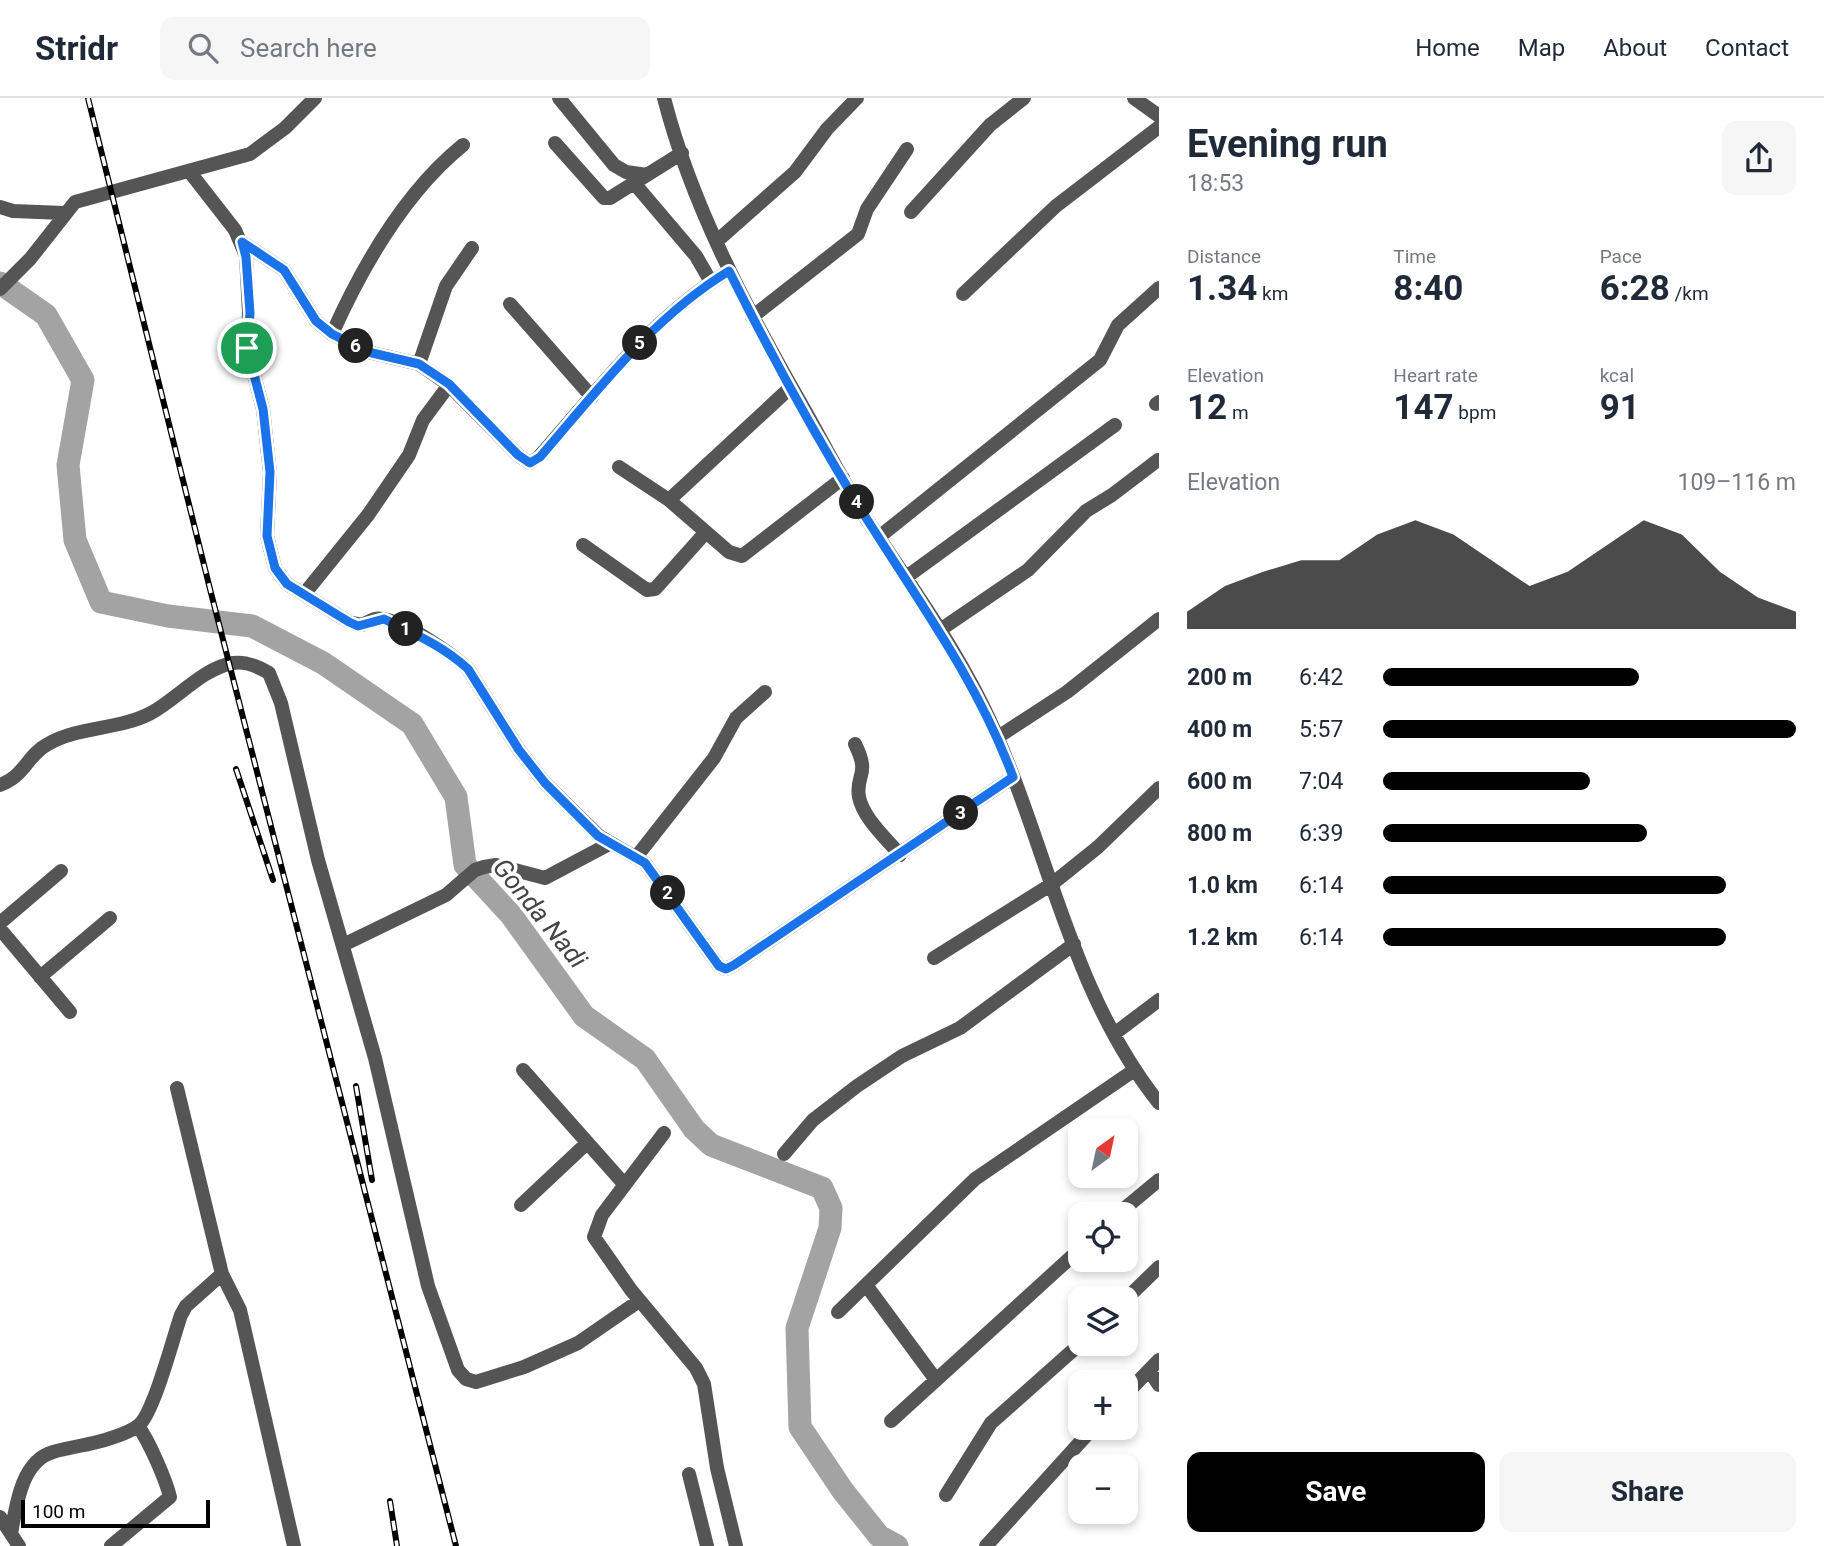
<!DOCTYPE html>
<meta charset="utf-8">
<style>
:root{--surface:#fff;--page:#f6f6f7;--text:#1f2937;--muted:#747a83;--line:#e0e1e3;--accent:#000}
body{margin:0;font-family:Roboto,sans-serif;background:var(--page);color:var(--text);height:100vh;display:flex;flex-direction:column;font-size:26px;white-space:nowrap}
*{box-sizing:border-box;margin:0}
p{font-size:23px;color:var(--muted)}
.icon{flex:none;width:38px;height:38px;fill:none;stroke:currentColor;stroke-width:2;stroke-linecap:round;stroke-linejoin:round}
.map{position:relative;flex:1;overflow:hidden}
.drawer{display:flex;flex-direction:column;background:var(--surface);width:665px}
.drawer>*{flex:none}
.needle{width:46px;rotate:33deg}
.controls{position:absolute;left:1068px;top:1020px;display:grid;gap:14px}
.controls a{display:grid;place-items:center;width:70px;height:70px;border-radius:14px;background:var(--surface);box-shadow:0 4px 10px #0003;font-size:35px}
.scale{position:absolute;left:21px;bottom:18px;width:189px;box-sizing:border-box;padding-left:7px;border:4px solid #000;border-top:0;font-size:19px;line-height:24px;white-space:nowrap;color:#000;-webkit-text-stroke:5px #fff;paint-order:stroke}
.pin{position:absolute;display:grid;place-items:center;width:60px;height:60px;color:#fff;margin:-30px;border:4px solid #fff;border-radius:50%;box-shadow:0 2px 7px #0007}
.km{position:absolute;width:35px;height:35px;margin:-18px;border-radius:50%;background:#222;color:#fff;font-size:19px;line-height:35px;text-align:center}
.round{display:grid;place-items:center;flex:none;width:74px;height:74px;border-radius:14px;background:var(--page)}
.summary{display:flex;align-items:center;justify-content:space-between;height:119px;padding:0 28px}
h1{font-size:38px;font-weight:700;line-height:52px}
.stats{display:grid;grid-template-columns:repeat(3,1fr);gap:10px;height:119px;padding:7px 28px}
.stats div{display:grid;align-content:center}
.stats b{font-size:35px;font-weight:700}
.stats small{font-size:19px;font-weight:400}
.stats p{font-size:19px}
.chart{height:196px;padding:14px 28px}
.chart p{display:flex;justify-content:space-between}
.chart svg{width:100%;height:126px;margin-top:7px;fill:var(--accent);opacity:.7}
.primary-button{display:flex;gap:14px;margin-top:auto;padding:14px 28px}
.primary-button a{flex:1;height:80px;border-radius:14px;background:var(--accent);color:#fff;font-size:28px;font-weight:700;line-height:80px;text-align:center}
.primary-button a+a{background:var(--page);color:var(--text)}
ul{padding:0 28px;list-style:none;font-size:23px}
li{display:grid;grid-template-columns:112px 84px 1fr;align-items:center;height:52px}
li i{height:18px;border-radius:9px;background:var(--accent)}
header{display:flex;align-items:center;gap:42px;box-sizing:border-box;height:98px;padding:0 35px;background:var(--surface);border-bottom:2px solid var(--line)}
header strong{font-size:33px}
nav{display:flex;gap:38px;margin-inline-start:auto;font-size:24px}
.search{width:490px;height:63px;background:var(--page);display:flex;align-items:center;gap:18px;box-sizing:border-box;padding:0 24px;border-radius:14px;color:var(--muted);font-size:26px}
main{display:flex;flex:1;min-height:0}
.map>svg:first-child{display:block}
.lines{fill:none;stroke-linecap:round;stroke-linejoin:round}
.river{stroke:#a3a3a3;stroke-width:23}
.street{stroke:#555;stroke-width:14}
.rail-casing{stroke:#000;stroke-width:6}
.rail{stroke:#fff;stroke-width:3.5;stroke-dasharray:10;stroke-linecap:butt}
.route-casing{stroke:#fff;stroke-width:14}
.route{stroke:#1a73e8;stroke-width:9}
.labels{text-anchor:middle;stroke-width:7;stroke-linejoin:round;paint-order:stroke}
.water-label{font-size:26px;font-style:italic;fill:#444;stroke:#fff}
</style>
<header>
<strong>Stridr</strong>
<div class="search"><svg class="icon" aria-label="search" viewBox="0 0 24 24"><circle cx="10" cy="10" r="6"/><path d="M15 15l6 6"/></svg>Search here</div>
<nav><a>Home</a><a>Map</a><a>About</a><a>Contact</a></nav>
</header>
<main>
<div class="map">
<svg width="1159" height="1448" viewBox="0 0 1159 1448">
<rect width="100%" height="100%" fill="#fff"/>
<g class="lines">
<!-- river -->
<path class="river" d="M0,185l46,32 37,65 -15,85 7,75 26,62 67,14 84,10 71,37 89,61 44,73 9,68 46,50 73,101 61,43 49,70 17,16 111,43 9,20 -1,20 -33,100 3,99 43,64 36,45 18,10"/>
<!-- street -->
<path class="street" d="M559,0l55,67 12,7 21,3
M664,0c28,109 83,211 139,309 20,35 39,73 61,108 40,61 84,121 117,187 65,130 85,285 178,401
M1134,0l25,18
M555,45l49,55h6l72,-45
M189,73l46,59 11,26 3,57 -2,35 16,61 7,64 -3,63 8,32 12,16 62,38 13,3c7,-3 12,-8 21,-6 24,4 67,33 85,50l51,81 26,33 54,53 46,27 74,103 7,3 8,-4 279,-188
M634,85l62,73 15,26
M0,109l13,4 51,2
M911,114l79,-87 34,-27
M717,143l78,-69 32,-43 30,-31
M242,144l42,28 32,51 16,13 36,18 51,12 30,21 69,70 12,8 9,-6c59,-67 113,-140 190,-186
M0,191l30,-30 45,-57 175,-48 35,-26 30,-30
M963,196l93,-88 103,-79
M510,206l82,93
M752,219l106,-83 9,-25 40,-60
M332,236c30,-67 74,-143 131,-189
M419,266l27,-78 26,-38
M1156,306l3,-2
M619,369l50,33 60,52 13,4 101,-78
M669,402l122,-113
M879,439l221,-177 18,-35 41,-37
M583,447l64,45 8,-1 51,-57
M905,480l210,-153
M305,495l63,-78 41,-60 14,-35 26,-35
M940,532l88,-60 58,-59 26,-16 46,-35
M998,639l69,-45 92,-73
M855,646c16,32 0,30 4,53 4,21 28,42 41,58
M0,687c25,-9 27,-30 48,-41 31,-18 71,-14 103,-31 26,-14 52,-45 82,-50 13,-2 26,4 36,10l12,30 37,157 57,198 53,228 30,84 8,9 10,3 48,-15 54,-24 61,-42
M637,758l77,-98 22,-40 29,-26
M0,825l61,-52
M0,831l70,83
M343,847l103,-50 29,-25 9,-3 12,-2 49,13 64,-34
M934,860l118,-74 46,-37 61,-59
M40,879l70,-59
M1114,936l45,-34
M523,972l102,115
M177,990l45,186 18,36 54,236
M664,1035l-62,82 -8,22 37,53 65,78 8,16 13,84 19,78
M784,1056l29,-34 44,-34 45,-30 58,-28 114,-84
M521,1107l65,-61
M1118,1116l41,-34
M866,1187l70,95
M1125,1202l34,-33
M838,1214l137,-133 158,-108
M1149,1272l10,15
M1125,1297l34,-35
M891,1323l189,-172
M689,1376l18,72
M946,1397l45,-72 89,-79
M0,1419l19,29
M11,1436c5,-27 10,-73 42,-82 17,-5 35,-7 52,-12 11,-4 25,-7 34,-15 15,-13 34,-87 42,-110l5,-9 36,-32
M111,1448l59,-49c-4,-17 -21,-56 -32,-71
M986,1448l107,-118"/>
<!-- rail casing -->
<g class="rail-casing">
<path id="rail" d="M88,0l122,491 246,957
M236,671l37,111
M356,988l16,94
M390,1403l7,45"/>
</g>
<!-- rail -->
<use href="#rail" class="rail"/>
</g>
<g class="lines">
<!-- route casing -->
<g class="route-casing">
<path id="route" d="M242,144l42,28 32,51 16,13 36,18 51,12 30,20 69,71 12,8 10,-6c58,-67 113,-140 189,-186 41,82 86,164 134,242 54,86 114,167 150,264l-279,188 -8,4 -7,-3 -74,-103 -47,-27 -53,-53 -26,-33 -51,-81c-25,-23 -53,-35 -84,-50l-26,7 -9,-4 -62,-38 -12,-16 -8,-32 3,-64 -7,-63 -16,-61 3,-35 -4,-56z"/>
</g>
<!-- route -->
<use href="#route" class="route"/>
</g>
<g class="labels">
<!-- water labels -->
<g class="water-label">
<text transform="translate(540 815) rotate(51)" y="9">Gonda Nadi</text>
</g>
</g>
</svg>
<div class="controls">
<a><svg class="needle" viewBox="-14 -14 28 28"><path d="M0-13l5 13h-10z" fill="#e53935"/><path d="M0 13l5-13h-10z" fill="#747a83"/></svg></a>
<a><svg class="icon" aria-label="locate" viewBox="0 0 24 24"><circle cx="12" cy="12" r="6"/><path d="M12 2v4M12 18v4M2 12h4M18 12h4"/></svg></a>
<a><svg class="icon" aria-label="layers" viewBox="0 0 24 24"><path d="M12 4l9 5-9 5-9-5zM3 14l9 5 9-5"/></svg></a>
<a>+</a>
<a>−</a>
</div>
<div class="scale">100 m</div>
<div class="pin" style="left:247px;top:250px;background:#1e9e55"><svg class="icon" aria-label="arrive" viewBox="0 0 24 24"><path d="M6 21V4h12l-3 4 3 4H6"/></svg></div>
<b class="km" style="left:406px;top:531px">1</b>
<b class="km" style="left:668px;top:795px">2</b>
<b class="km" style="left:961px;top:715px">3</b>
<b class="km" style="left:857px;top:404px">4</b>
<b class="km" style="left:640px;top:245px">5</b>
<b class="km" style="left:356px;top:248px">6</b>
</div>
<section class="drawer">
<div class="summary"><div><h1>Evening run</h1><p>18:53</p></div><a class="round"><svg class="icon" aria-label="share" viewBox="0 0 24 24"><path d="M12 15V3M7 8l5-5 5 5M5 13v7h14v-7"/></svg></a></div>
<div class="stats">
<div><p>Distance</p><b>1.34<small> km</small></b></div>
<div><p>Time</p><b>8:40</b></div>
<div><p>Pace</p><b>6:28<small> /km</small></b></div>
</div>
<div class="stats">
<div><p>Elevation</p><b>12<small> m</small></b></div>
<div><p>Heart rate</p><b>147<small> bpm</small></b></div>
<div><p>kcal</p><b>91</b></div>
</div>
<div class="chart"><p><span>Elevation</span>109–116 m</p>
<svg viewBox="0 0 160 44" preserveAspectRatio="none"><path d="M0 44V38L10 29L20 24L30 20L40 20L50 11L60 6L70 11L80 20L90 29L100 24L110 15L120 6L130 11L140 24L150 33L160 38V44z"/></svg>
</div>
<ul>
<li><b>200 m</b>6:42<i style="width:62%"></i></li>
<li><b>400 m</b>5:57<i style="width:100%"></i></li>
<li><b>600 m</b>7:04<i style="width:50%"></i></li>
<li><b>800 m</b>6:39<i style="width:64%"></i></li>
<li><b>1.0 km</b>6:14<i style="width:83%"></i></li>
<li><b>1.2 km</b>6:14<i style="width:83%"></i></li>
</ul>
<div class="primary-button"><a>Save</a><a>Share</a></div>
</section>
</main>
